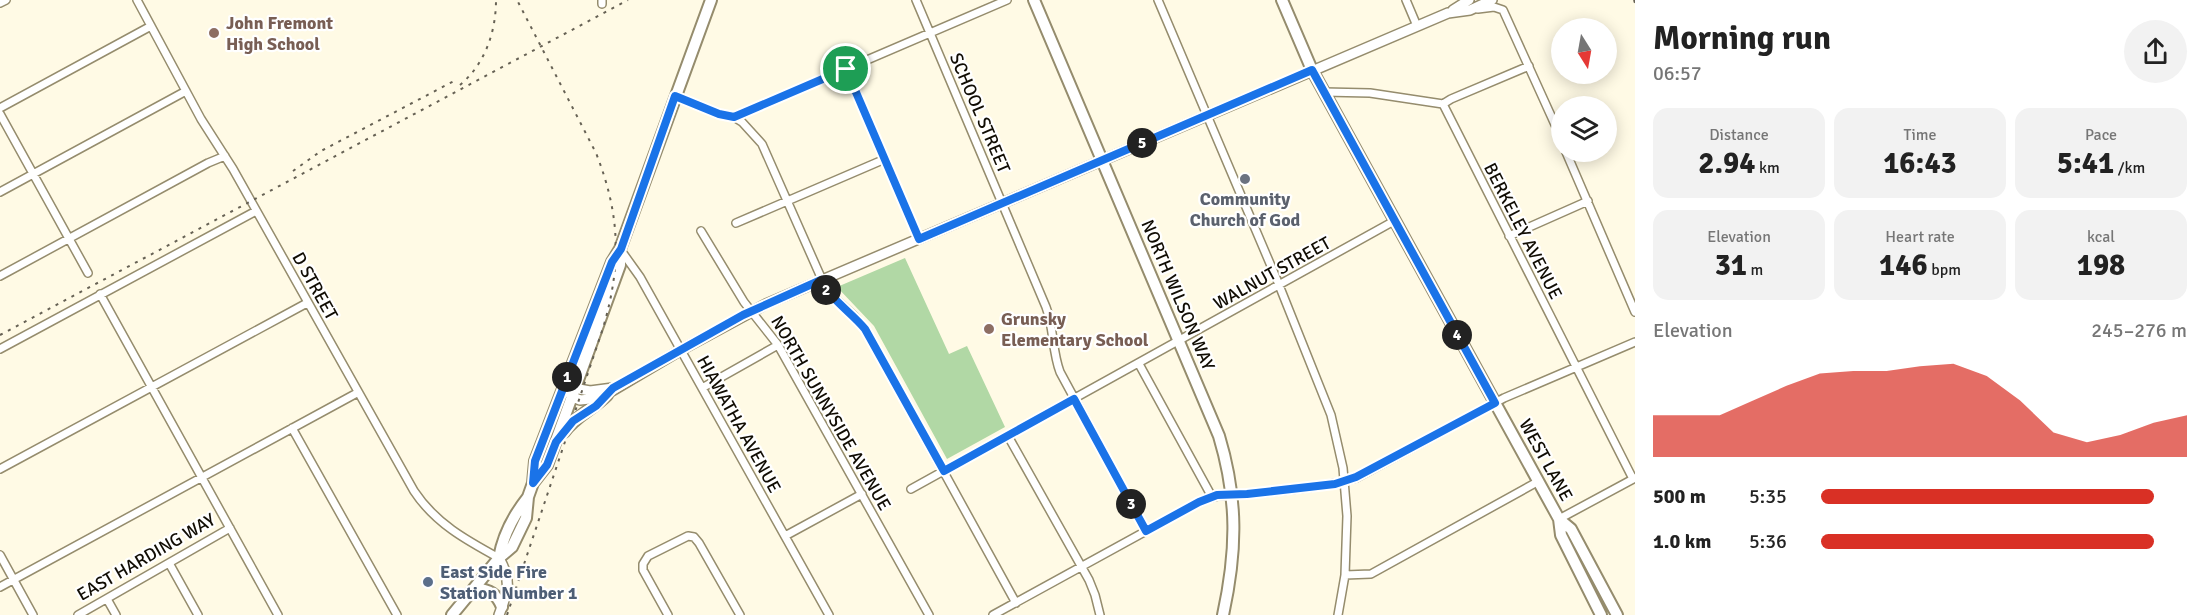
<!DOCTYPE html>
<meta charset="utf-8">
<style>
:root{--surface:#fff;--page:#f2f2f2;--text:#222;--muted:#767676;--accent:#d93025}
body{margin:0;font-family:Signika,sans-serif;background:var(--page);color:var(--text);height:100vh;display:flex;flex-direction:column;font-size:22px;white-space:nowrap}
*{box-sizing:border-box;margin:0}
p{font-size:20px;color:var(--muted)}
.icon{flex:none;width:33px;height:33px;fill:none;stroke:currentColor;stroke-width:2;stroke-linecap:round;stroke-linejoin:round}
.map{position:relative;flex:1;overflow:hidden}
.details{display:flex;flex-direction:column;background:var(--surface);width:570px}
.details>*{flex:none}
.needle{width:39px;rotate:169deg}
.fabs{position:absolute;left:1551px;top:18px;display:grid;gap:12px}
.fabs a{display:grid;place-items:center;width:66px;height:66px;border-radius:50%;background:var(--surface);box-shadow:0 3px 15px #0003;font-size:30px}
.pin{position:absolute;display:grid;place-items:center;width:51px;height:51px;color:#fff;margin:-26px;border:3px solid #fff;border-radius:50%;box-shadow:0 2px 6px #0007}
.km{position:absolute;width:30px;height:30px;margin:-15px;border-radius:50%;background:#222;color:#fff;font-size:16px;line-height:30px;text-align:center}
.round{display:grid;place-items:center;flex:none;width:63px;height:63px;border-radius:32px;background:var(--page)}
.overview{display:flex;align-items:center;justify-content:space-between;height:102px;padding:0 18px}
h1{font-size:33px;font-weight:800;line-height:45px}
.figures{display:grid;grid-template-columns:repeat(3,1fr);gap:9px;height:102px;padding:6px 18px}
.figures div{display:grid;align-content:center;border-radius:15px;background:var(--page);text-align:center}
.figures b{font-size:30px;font-weight:800}
.figures small{font-size:16px;font-weight:400}
.figures p{font-size:16px}
.chart{height:168px;padding:12px 18px}
.chart p{display:flex;justify-content:space-between}
.chart svg{width:100%;height:108px;margin-top:6px;fill:var(--accent);opacity:.7}
ul{padding:0 18px;list-style:none;font-size:20px}
li{display:grid;grid-template-columns:96px 72px 1fr;align-items:center;height:45px}
li i{height:15px;border-radius:8px;background:var(--accent)}
main{display:flex;flex:1;min-height:0}
.map>svg:first-child{display:block}
.green{fill:#b1d8a5}
.lines{fill:none;stroke-linecap:round;stroke-linejoin:round}
.minor-casing{stroke:#958c6d;stroke-width:10}
.tertiary-casing{stroke:#958c6d;stroke-width:12}
.secondary-casing{stroke:#958c6d;stroke-width:14}
.minor{stroke:#fff;stroke-width:7}
.tertiary{stroke:#fff;stroke-width:9}
.secondary{stroke:#fff;stroke-width:10}
.rail{stroke:#666154;stroke-width:2;stroke-dasharray:3 6;stroke-linecap:butt}
.route-casing{stroke:#fff;stroke-width:12}
.route{stroke:#1a73e8;stroke-width:8}
.education-dot{fill:#8d6e63;stroke:#fff;stroke-width:2}
.worship-dot{fill:#6b7280;stroke:#fff;stroke-width:2}
.service-dot{fill:#5c6f8a;stroke:#fff;stroke-width:2}
.labels{text-anchor:middle;stroke-width:4.5;stroke-linejoin:round;paint-order:stroke}
.education-label{font-size:18px;font-weight:bold;fill:#785e54;stroke:#fff;text-anchor:start}
.street-label{font-size:18px;fill:#100c03;stroke:#fff}
.worship-label{font-size:18px;font-weight:bold;fill:#5b616d;stroke:#fff}
.service-label{font-size:18px;font-weight:bold;fill:#4e5e75;stroke:#fff;text-anchor:start}
</style>
<main>
<div class="map">
<svg width="1635" height="615" viewBox="0 0 1635 615">
<rect width="100%" height="100%" fill="#fffae5"/>
<!-- green -->
<path class="green" d="M905,258l44,96 18,-8 38,81 -58,32 -73,-133 -37,-39z"/>
<g class="lines">
<!-- minor casing -->
<g class="minor-casing">
<path id="minor" d="M137,0l64,119 32,50 181,322c21,32 52,49 85,67
M916,0l130,307c8,21 6,44 14,65l86,159
M1158,0l119,280 54,135 12,53 4,48 -2,59 -7,40
M1406,0l11,26
M0,3l6,-3
M602,4v-4
M1478,9l16,-2 9,3 59,130
M846,69l73,170
M1324,92l46,1 73,11
M675,96l44,18 15,3 8,5 20,22 65,147 27,25 11,13 151,274
M1443,104l190,375
M1443,104l8,-5 78,-33
M0,108l151,-82
M0,114l88,159
M734,117l273,-117
M1566,152l69,160
M0,192l186,-101
M736,223l149,-64
M701,231l43,71 34,43 151,270
M1509,236l79,-35
M620,249l20,28 189,338
M0,276l208,-113 17,-7
M100,294l178,321
M0,349l256,-138
M1139,364l73,133
M702,388l76,-43
M292,428l105,187
M1008,436l81,144 6,15 5,20
M0,469l307,-166
M911,489l483,-268
M1559,519l76,-41
M785,536l77,-42
M0,555l33,60
M169,563l29,52
M1345,575l26,-1 168,-93
M0,587l357,-194
M107,599l9,16
M78,615l152,-87
M668,615l-25,-45v-6l5,-8 40,-20 6,1 5,6 41,72
M993,615l206,-113c21,-9 29,-6 50,-8 36,-4 73,-6 107,-16l148,-80 131,-56"/>
</g>
<!-- tertiary casing -->
<g class="tertiary-casing">
<path id="tertiary" d="M1453,10l16,-10
M568,387l22,4 23,-3
M568,392l5,5 7,3 20,-2 81,-48 85,-46 682,-291 22,-3 22,-10
M499,558c13,24 9,32 0,57"/>
</g>
<!-- secondary casing -->
<g class="secondary-casing">
<path id="secondary" d="M1034,0l185,436c19,63 18,115 4,179
M1282,0l30,70 247,449 2,16 40,80
M564,432c12,-16 29,-23 43,-37
M533,483l14,-18 73,-200v-16
M1559,519l12,10 46,86
M499,558c4,-23 14,-42 29,-61
M475,588c15,2 22,6 27,19
M452,615l47,-57 13,-11 14,-29 2,-21 5,-14 2,-22 77,-199 8,-13 91,-249"/>
</g>
<!-- minor -->
<use href="#minor" class="minor"/>
<!-- tertiary -->
<use href="#tertiary" class="tertiary"/>
<!-- secondary -->
<use href="#secondary" class="secondary"/>
<!-- rail -->
<path class="rail" d="M1634,0l1,3
M460,85c25,-21 36,-53 36,-85
M293,171l28,-20 133,-70
M0,335l628,-335
M507,615l96,-287c19,-64 17,-114 -7,-175l-79,-153"/>
</g>
<g class="lines">
<!-- route casing -->
<g class="route-casing">
<path id="route" d="M846,69l73,170 393,-169 183,333 -139,74 -21,7 -88,10 -30,1 -18,7 -53,29 -72,-132 -130,72 -79,-142c-14,-17 -34,-29 -44,-49l-78,35 -130,73 -17,18 -23,15 -17,21 -9,23 -14,18 2,-22 77,-199 9,-13 54,-153 44,18 15,3z"/>
</g>
<!-- route -->
<use href="#route" class="route"/>
</g>
<!-- markers -->
<g class="education-dot">
<circle cx="214" cy="33" r="6"/>
<circle cx="989" cy="329" r="6"/>
</g>
<circle class="worship-dot" cx="1245" cy="179" r="6"/>
<circle class="service-dot" cx="428" cy="582" r="6"/>
<g class="labels">
<!-- education labels -->
<g class="education-label">
<text x="226" y="29">John Fremont<tspan x="226" dy="21">High School</tspan></text>
<text x="1001" y="325">Grunsky<tspan x="1001" dy="21">Elementary School</tspan></text>
</g>
<!-- street labels -->
<g class="street-label">
<text transform="translate(980 113) rotate(67)" y="6">SCHOOL STREET</text>
<text transform="translate(1523 231) rotate(63)" y="6">BERKELEY AVENUE</text>
<text transform="translate(1272 273) rotate(-29)" y="6">WALNUT STREET</text>
<text transform="translate(315 286) rotate(61)" y="6">D STREET</text>
<text transform="translate(1178 295) rotate(67)" y="6">NORTH WILSON WAY</text>
<text transform="translate(831 413) rotate(60)" y="6">NORTH SUNNYSIDE AVENUE</text>
<text transform="translate(739 424) rotate(61)" y="6">HIAWATHA AVENUE</text>
<text transform="translate(1546 460) rotate(61)" y="6">WEST LANE</text>
<text transform="translate(146 557) rotate(-30)" y="6">EAST HARDING WAY</text>
</g>
<!-- worship labels -->
<g class="worship-label">
<text x="1245" y="205">Community<tspan x="1245" dy="21">Church of God</tspan></text>
</g>
<!-- service labels -->
<g class="service-label">
<text x="440" y="578">East Side Fire<tspan x="440" dy="21">Station Number 1</tspan></text>
</g>
</g>
</svg>
<div class="fabs">
<a><svg class="needle" viewBox="-14 -14 28 28"><path d="M0-13l5 13h-10z" fill="#e53935"/><path d="M0 13l5-13h-10z" fill="#767676"/></svg></a>
<a><svg class="icon" aria-label="layers" viewBox="0 0 24 24"><path d="M12 4l9 5-9 5-9-5zM3 14l9 5 9-5"/></svg></a>
</div>
<div class="pin" style="left:846px;top:69px;background:#1e9e55"><svg class="icon" aria-label="arrive" viewBox="0 0 24 24"><path d="M6 21V4h12l-3 4 3 4H6"/></svg></div>
<b class="km" style="left:567px;top:377px">1</b>
<b class="km" style="left:826px;top:290px">2</b>
<b class="km" style="left:1131px;top:504px">3</b>
<b class="km" style="left:1457px;top:335px">4</b>
<b class="km" style="left:1142px;top:143px">5</b>
</div>
<section class="details">
<div class="overview"><div><h1>Morning run</h1><p>06:57</p></div><a class="round"><svg class="icon" aria-label="share" viewBox="0 0 24 24"><path d="M12 15V3M7 8l5-5 5 5M5 13v7h14v-7"/></svg></a></div>
<div class="figures">
<div><p>Distance</p><b>2.94<small> km</small></b></div>
<div><p>Time</p><b>16:43</b></div>
<div><p>Pace</p><b>5:41<small> /km</small></b></div>
</div>
<div class="figures">
<div><p>Elevation</p><b>31<small> m</small></b></div>
<div><p>Heart rate</p><b>146<small> bpm</small></b></div>
<div><p>kcal</p><b>198</b></div>
</div>
<div class="chart"><p><span>Elevation</span>245–276 m</p>
<svg viewBox="0 0 160 44" preserveAspectRatio="none"><path d="M0 44V27L10 27L20 27L30 21L40 15L50 10L60 9L70 9L80 7L90 6L100 11L110 21L120 34L130 38L140 35L150 30L160 27V44z"/></svg>
</div>
<ul>
<li><b>500 m</b>5:35<i style="width:91%"></i></li>
<li><b>1.0 km</b>5:36<i style="width:91%"></i></li>
</ul>
</section>
</main>
